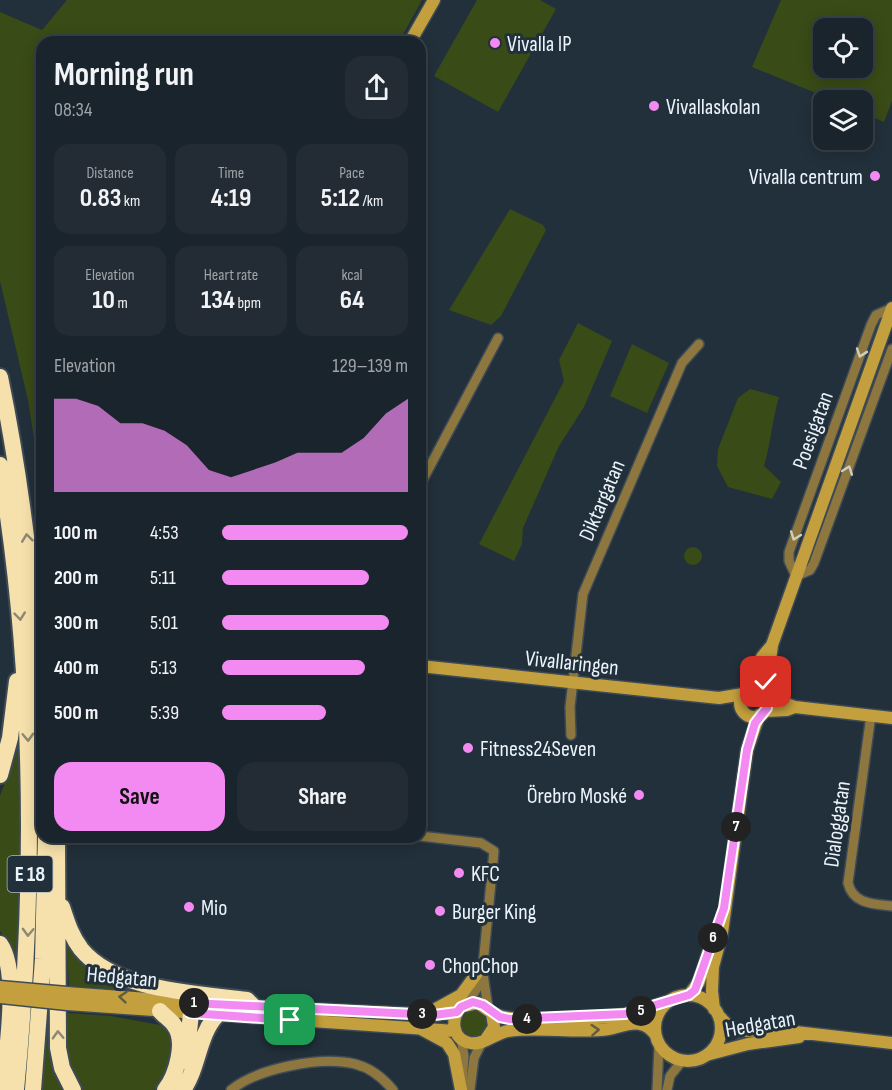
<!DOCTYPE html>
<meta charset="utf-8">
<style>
:root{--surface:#1a242c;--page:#232c34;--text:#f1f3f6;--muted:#9fa4a9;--line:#384148;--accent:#f38af2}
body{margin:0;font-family:"Sofia Sans Condensed",sans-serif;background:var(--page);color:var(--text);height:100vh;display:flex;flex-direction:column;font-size:22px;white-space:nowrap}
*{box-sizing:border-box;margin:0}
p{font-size:20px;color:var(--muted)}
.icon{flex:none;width:33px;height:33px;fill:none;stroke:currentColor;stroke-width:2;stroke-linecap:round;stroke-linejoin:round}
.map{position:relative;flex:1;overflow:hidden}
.side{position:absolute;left:36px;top:36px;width:390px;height:807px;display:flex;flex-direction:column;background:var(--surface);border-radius:18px;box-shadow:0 3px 15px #0003,0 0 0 2px var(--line)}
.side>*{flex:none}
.buttons{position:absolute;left:813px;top:18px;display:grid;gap:12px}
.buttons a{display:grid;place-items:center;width:60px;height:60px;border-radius:12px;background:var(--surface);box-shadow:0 3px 15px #0003,0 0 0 2px var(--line);font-size:30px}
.pin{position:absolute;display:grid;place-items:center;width:51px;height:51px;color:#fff;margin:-26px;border-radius:12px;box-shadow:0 3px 9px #0006}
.km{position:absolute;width:30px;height:30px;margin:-15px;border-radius:50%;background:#222;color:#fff;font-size:16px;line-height:30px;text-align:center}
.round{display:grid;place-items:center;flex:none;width:63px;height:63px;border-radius:18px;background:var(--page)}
.summary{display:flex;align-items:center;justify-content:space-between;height:102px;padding:0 18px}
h1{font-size:33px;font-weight:700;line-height:45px}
.figures{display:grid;grid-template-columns:repeat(3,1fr);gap:9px;height:102px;padding:6px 18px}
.figures div{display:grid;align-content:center;border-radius:15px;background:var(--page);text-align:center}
.figures b{font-size:26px;font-weight:700}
.figures small{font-size:16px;font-weight:400}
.figures p{font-size:16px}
.chart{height:168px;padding:12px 18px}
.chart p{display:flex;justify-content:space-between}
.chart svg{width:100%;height:108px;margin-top:6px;fill:var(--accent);opacity:.7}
.cta{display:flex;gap:12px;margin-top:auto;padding:12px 18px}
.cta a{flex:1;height:69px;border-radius:18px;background:var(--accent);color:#111;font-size:24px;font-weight:700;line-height:69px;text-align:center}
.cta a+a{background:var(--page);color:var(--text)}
ul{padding:0 18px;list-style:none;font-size:20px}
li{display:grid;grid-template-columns:96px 72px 1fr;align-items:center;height:45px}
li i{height:15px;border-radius:8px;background:var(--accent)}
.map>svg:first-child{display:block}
.green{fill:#394b16;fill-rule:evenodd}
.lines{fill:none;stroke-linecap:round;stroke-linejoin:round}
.street-casing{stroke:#3e4b56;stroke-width:12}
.secondary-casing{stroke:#3e4b56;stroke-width:15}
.highway-casing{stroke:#3e4b56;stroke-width:20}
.street{stroke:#8d773e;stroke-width:9}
.secondary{stroke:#c39f3d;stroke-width:12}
.highway{stroke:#f6e1ac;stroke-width:16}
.secondary-bridge-casing{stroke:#3e4b56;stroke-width:15;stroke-linecap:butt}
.secondary-bridge{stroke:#c39f3d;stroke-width:12}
.oneway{stroke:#cfcec2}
.oneway2{stroke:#8c8874}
.oneway3{stroke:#625c3c}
.route-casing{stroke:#fff;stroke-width:12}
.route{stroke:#f38af2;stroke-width:8}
.poi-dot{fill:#f38af2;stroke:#22303b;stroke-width:2}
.labels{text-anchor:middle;stroke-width:6;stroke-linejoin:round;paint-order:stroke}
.shield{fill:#22303b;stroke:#afb8c1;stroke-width:1.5}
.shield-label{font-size:21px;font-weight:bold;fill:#ebf3fb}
.poi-label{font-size:22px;fill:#ebf3fb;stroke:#22303b;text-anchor:start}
.street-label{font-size:22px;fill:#ebf3fb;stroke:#22303b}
</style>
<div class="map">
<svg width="892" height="1090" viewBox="0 0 892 1090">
<rect width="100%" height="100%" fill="#22303b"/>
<!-- green -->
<path class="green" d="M67,0h355l-23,42h-357v448l-14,-90 -28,-119v-269l42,18z
M477,0h63l16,9 -58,103 -64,-36z
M781,0h111v101l-8,21 -21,-9 -1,-13h-29l-81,-33zM824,28h38v40h-38z
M510,209l33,16 3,5 -45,86 -10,9 -42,-15z
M578,323l34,18 -28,66 -25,39 -36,82 -1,16 -8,17 -35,-17 85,-163 -5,-21z
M632,344l37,19 -22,50 -37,-17z
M750,389l29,8c-7,24 -8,45 -15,69l17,16 -9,17 -44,-12 -11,-21 1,-17 20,-51z
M684 556a9 9 0 1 1 18 0a9 9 0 1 1-18 0Z
M20,720l4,114 -4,140 -10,-29 -10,-14v-135l11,-30z
M66,931l22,30 114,35 -133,-10z
M461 1023a13 13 0 1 1 26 0a13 13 0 1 1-26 0Z
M48,1011h6l11,79h-25z
M68,1013l43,3 54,10c16,18 5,50 -11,64h-71c-20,-21 -16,-50 -15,-77z"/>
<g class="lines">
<!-- street casing -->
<g class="street-casing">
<path id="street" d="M892,308l-16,7 -5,10 -82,227v9l7,15 14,-6 4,-7 78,-214
M420,485l78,-147
M871,715l-23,168c5,21 25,21 44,23
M571,735l-1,-28 13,-113 99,-231 17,-19
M420,836l61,7 13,8 -11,114 -6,23 -10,16
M483,974l5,34
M461,1038l3,18 -2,27
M231,1090c27,-22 90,-34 124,-26 16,4 28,14 38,26
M470,1090l4,-32 8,-16
M657,1090l2,-45
M667,1090l3,-14 12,-15"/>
</g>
<!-- secondary casing -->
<g class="secondary-casing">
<path id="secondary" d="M410,42l24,-42
M420,666l299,32 24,-4
M751,689l11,-32 10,-12 120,-337
M740 703a14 14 0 1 1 28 0a14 14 0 1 1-28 0Z
M765,694l7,-48
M766,696l29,11 97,11
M765,711l22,-1 8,-3
M67,993l161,12
M689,995l10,-13 17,-53
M655 1028a33 33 0 1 1 66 0a33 33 0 1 1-66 0Z
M67,1004l388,27
M245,1006l189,9 23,-3
M714,1009l-2,-18 1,-24 9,-34 25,-183 12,-35
M432,1011l29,-16 22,-30
M492,1013c22,12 108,6 134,1 14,-2 27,-7 40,-12
M720,1017l11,12 7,2 40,-1 114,13
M421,1029l26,14 7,11 7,36
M486,1039l8,-12 -2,-14 -14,-10 -17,4c-10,11 -10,32 9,36 13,3 25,-10 38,-12 33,-5 68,3 101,-2 9,-2 23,-7 31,-5 7,1 11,5 15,10
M710,1054l38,-10 51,-7"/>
</g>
<!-- highway casing -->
<g class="highway-casing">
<path id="highway" d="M0,377c23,111 35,221 42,334
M0,465c35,207 36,416 16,625
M0,775l10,-37 7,-57
M57,837l1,211 4,20 11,22
M62,907c5,15 9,29 19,42 34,42 116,44 166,51l7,7
M0,944c20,28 6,110 3,146
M160,1011c4,5 11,9 14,14 13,16 2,51 -9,65
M186,1061l5,-48
M33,1090l10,-131 3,-122
M183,1090c16,-23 15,-55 34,-75"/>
</g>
<!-- street -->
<use href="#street" class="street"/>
<!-- secondary -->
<use href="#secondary" class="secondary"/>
<!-- highway -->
<use href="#highway" class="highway"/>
<!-- secondary-bridge casing -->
<g class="secondary-bridge-casing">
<path id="secondary-bridge" d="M0,987l67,6
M0,997l67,7"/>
</g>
<!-- secondary-bridge -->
<use href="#secondary-bridge" class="secondary-bridge"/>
</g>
<!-- one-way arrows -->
<defs><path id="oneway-chevron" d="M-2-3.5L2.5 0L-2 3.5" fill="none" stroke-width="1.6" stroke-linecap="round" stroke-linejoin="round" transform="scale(1.5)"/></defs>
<g class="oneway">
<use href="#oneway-chevron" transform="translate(861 353) rotate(109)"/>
<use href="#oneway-chevron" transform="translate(848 470) rotate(-70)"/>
<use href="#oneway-chevron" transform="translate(795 536) rotate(110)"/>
</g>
<g class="oneway2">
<use href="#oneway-chevron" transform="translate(27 538) rotate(-97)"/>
<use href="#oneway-chevron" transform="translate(20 616) rotate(84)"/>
<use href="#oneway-chevron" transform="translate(28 737) rotate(88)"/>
<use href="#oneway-chevron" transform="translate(28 932) rotate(92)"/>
<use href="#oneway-chevron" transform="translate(58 1035) rotate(-92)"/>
</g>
<g class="oneway3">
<use href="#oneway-chevron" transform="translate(123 997) rotate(-175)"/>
<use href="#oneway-chevron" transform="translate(595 1030) rotate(-4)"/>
</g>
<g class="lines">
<!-- route casing -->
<g class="route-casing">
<path id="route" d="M290,1020l-100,-7 1,-10 243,12 23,-3 4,-5 12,-5 10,3 17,12 10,2 115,-5 64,-19 6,-5 29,-82 23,-158 8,-27 12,-15 -1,-26"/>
</g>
<!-- route -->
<use href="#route" class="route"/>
</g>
<!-- markers -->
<g class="poi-dot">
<circle cx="495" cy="43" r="6"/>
<circle cx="654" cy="106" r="6"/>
<circle cx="875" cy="176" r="6"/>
<circle cx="468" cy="748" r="6"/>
<circle cx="639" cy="795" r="6"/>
<circle cx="459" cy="873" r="6"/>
<circle cx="189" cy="907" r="6"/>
<circle cx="440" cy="911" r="6"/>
<circle cx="430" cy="965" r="6"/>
</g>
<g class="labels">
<!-- shield labels -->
<rect class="shield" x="7.5" y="856" width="45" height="36" rx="4.5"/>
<g class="shield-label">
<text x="30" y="881">E 18</text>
</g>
<!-- poi labels -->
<g class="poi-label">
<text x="507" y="51">Vivalla IP</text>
<text x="666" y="114">Vivallaskolan</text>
<text x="863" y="184" text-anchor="end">Vivalla centrum</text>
<text x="480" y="756">Fitness24Seven</text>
<text x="627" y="803" text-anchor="end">Örebro Moské</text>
<text x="471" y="881">KFC</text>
<text x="201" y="915">Mio</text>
<text x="452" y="919">Burger King</text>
<text x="442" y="973">ChopChop</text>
</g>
<!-- street labels -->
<g class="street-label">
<text transform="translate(812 430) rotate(-70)" y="8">Poesigatan</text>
<text transform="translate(601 500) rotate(-67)" y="8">Diktargatan</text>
<text transform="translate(572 662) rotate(6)" y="8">Vivallaringen</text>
<text transform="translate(836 824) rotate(-82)" y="8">Dialoggatan</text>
<text transform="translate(122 976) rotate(5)" y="8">Hedgatan</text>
<text transform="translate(760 1023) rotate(-10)" y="8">Hedgatan</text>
</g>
</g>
</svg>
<div class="buttons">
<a><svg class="icon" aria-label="locate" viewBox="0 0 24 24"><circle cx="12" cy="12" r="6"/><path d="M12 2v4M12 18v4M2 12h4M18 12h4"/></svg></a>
<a><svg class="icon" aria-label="layers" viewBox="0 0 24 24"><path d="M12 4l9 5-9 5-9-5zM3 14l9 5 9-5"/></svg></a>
</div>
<div class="pin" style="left:290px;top:1020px;background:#1e9e55"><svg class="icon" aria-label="arrive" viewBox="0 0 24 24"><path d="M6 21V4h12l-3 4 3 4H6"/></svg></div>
<div class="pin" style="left:766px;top:682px;background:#d93025"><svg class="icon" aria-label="check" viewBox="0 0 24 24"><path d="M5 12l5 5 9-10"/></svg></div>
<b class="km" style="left:194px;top:1003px">1</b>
<b class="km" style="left:422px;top:1014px">3</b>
<b class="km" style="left:527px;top:1019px">4</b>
<b class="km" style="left:641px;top:1011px">5</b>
<b class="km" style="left:713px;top:938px">6</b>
<b class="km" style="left:736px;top:827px">7</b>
<section class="side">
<div class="summary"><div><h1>Morning run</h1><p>08:34</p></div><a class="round"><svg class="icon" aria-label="share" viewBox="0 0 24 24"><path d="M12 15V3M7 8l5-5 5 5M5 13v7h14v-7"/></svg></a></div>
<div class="figures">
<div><p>Distance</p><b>0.83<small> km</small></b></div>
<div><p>Time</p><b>4:19</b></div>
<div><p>Pace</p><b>5:12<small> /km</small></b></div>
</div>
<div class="figures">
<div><p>Elevation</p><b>10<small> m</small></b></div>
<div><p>Heart rate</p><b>134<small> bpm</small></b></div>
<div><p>kcal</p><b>64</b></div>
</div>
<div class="chart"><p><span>Elevation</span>129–139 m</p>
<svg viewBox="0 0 160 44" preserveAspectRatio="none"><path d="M0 44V6L10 6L20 9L30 16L40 16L50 19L60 25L70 35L80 38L90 35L100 32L110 28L120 28L130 28L140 22L150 12L160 6V44z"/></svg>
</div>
<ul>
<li><b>100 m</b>4:53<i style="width:100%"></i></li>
<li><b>200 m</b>5:11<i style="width:79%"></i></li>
<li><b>300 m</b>5:01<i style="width:90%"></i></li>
<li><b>400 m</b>5:13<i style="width:77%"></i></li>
<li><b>500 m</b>5:39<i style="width:56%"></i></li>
</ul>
<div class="cta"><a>Save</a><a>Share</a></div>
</section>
</div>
